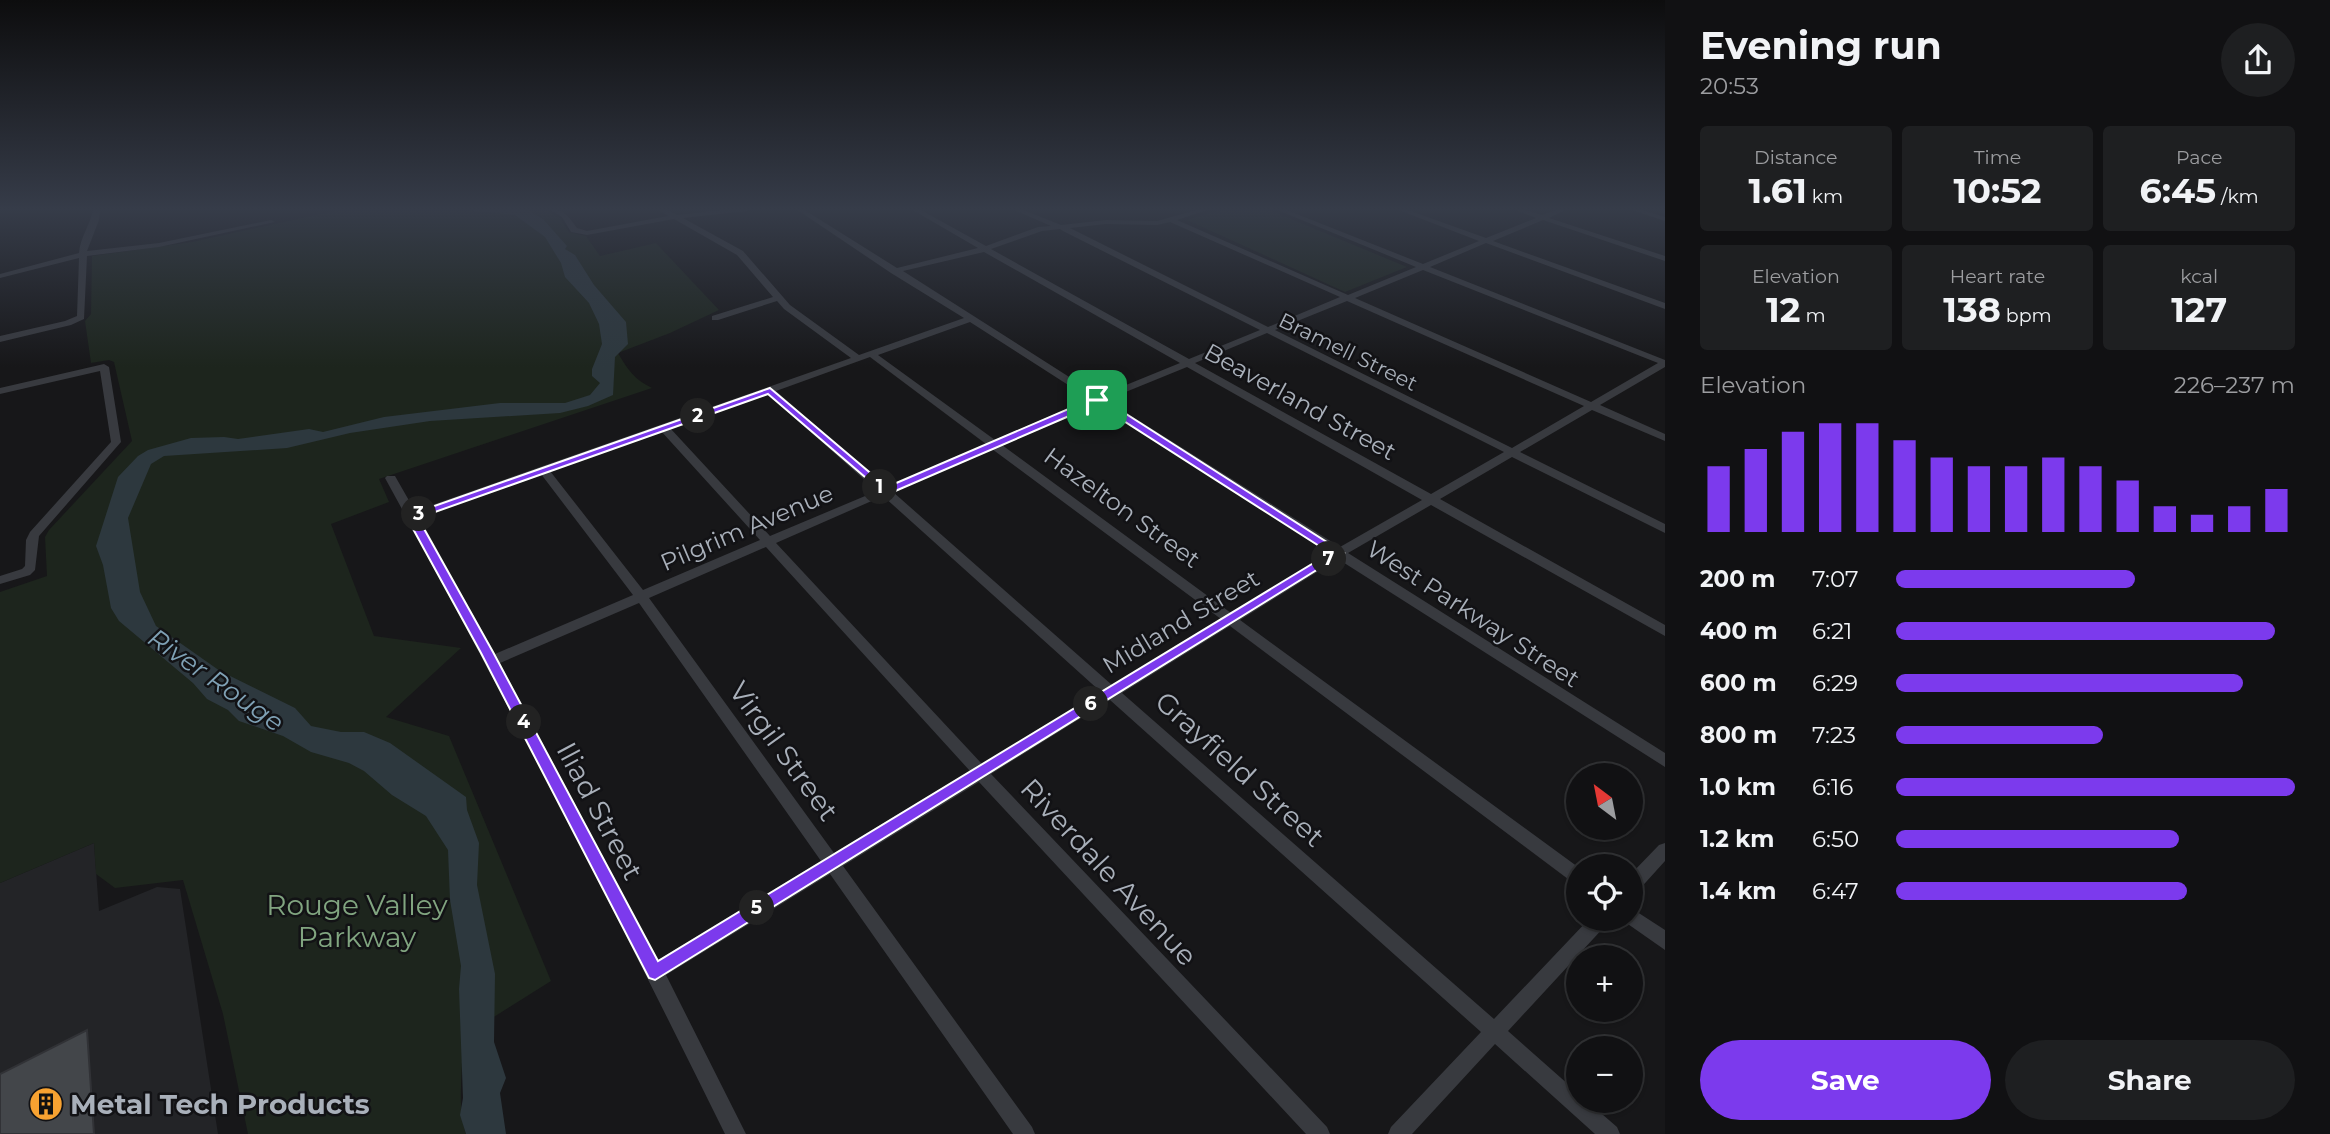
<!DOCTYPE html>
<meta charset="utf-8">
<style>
:root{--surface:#111113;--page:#1e1f21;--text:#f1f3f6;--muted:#9c9da0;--line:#303133;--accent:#7c3aed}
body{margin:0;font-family:Montserrat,sans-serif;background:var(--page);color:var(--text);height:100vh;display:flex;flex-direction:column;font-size:26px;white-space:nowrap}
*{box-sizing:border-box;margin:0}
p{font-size:23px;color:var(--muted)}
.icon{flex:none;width:38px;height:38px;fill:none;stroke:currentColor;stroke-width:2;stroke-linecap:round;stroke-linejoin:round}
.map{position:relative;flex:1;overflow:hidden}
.sheet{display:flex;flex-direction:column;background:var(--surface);width:665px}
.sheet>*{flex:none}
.needle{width:46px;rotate:328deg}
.tools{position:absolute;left:1566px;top:763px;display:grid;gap:14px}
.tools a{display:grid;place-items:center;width:77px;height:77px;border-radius:50%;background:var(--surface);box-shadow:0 2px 5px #0004,0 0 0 2px var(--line);font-size:35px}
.pin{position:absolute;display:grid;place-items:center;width:60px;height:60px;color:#fff;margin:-30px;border-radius:14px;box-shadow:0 4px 10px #0006}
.km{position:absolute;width:35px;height:35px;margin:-18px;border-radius:50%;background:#222;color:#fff;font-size:19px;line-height:35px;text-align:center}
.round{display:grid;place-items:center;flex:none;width:74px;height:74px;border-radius:37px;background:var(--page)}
.head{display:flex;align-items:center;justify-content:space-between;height:119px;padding:0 35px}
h1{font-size:38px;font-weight:700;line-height:52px}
.metrics{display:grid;grid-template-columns:repeat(3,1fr);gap:10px;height:119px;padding:7px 35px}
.metrics div{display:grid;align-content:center;border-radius:7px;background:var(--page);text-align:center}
.metrics b{font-size:35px;font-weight:700}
.metrics small{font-size:19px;font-weight:400}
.metrics p{font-size:19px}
.chart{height:196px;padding:14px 35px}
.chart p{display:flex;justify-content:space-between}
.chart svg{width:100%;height:126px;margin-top:7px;stroke:var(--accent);stroke-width:6}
.primary-button{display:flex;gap:14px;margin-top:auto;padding:14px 35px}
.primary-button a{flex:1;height:80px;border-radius:42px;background:var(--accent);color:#fff;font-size:28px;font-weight:700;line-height:80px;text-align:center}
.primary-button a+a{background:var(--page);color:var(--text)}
ul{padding:0 35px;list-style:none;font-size:23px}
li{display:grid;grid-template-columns:112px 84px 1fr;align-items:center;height:52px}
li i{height:18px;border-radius:9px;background:var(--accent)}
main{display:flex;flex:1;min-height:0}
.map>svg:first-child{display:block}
.built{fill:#232427}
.green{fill:#1d251d}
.water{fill:#2d383e}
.building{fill:#43464a;stroke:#313236;stroke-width:2}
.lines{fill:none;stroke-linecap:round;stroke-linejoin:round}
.minor{fill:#383a3f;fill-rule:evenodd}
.route{fill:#7c3aed;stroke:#fff;stroke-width:2;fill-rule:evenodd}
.labels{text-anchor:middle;stroke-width:5;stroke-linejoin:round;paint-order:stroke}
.far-street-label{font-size:21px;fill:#a9b0ba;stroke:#121215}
.street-label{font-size:24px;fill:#a9b0ba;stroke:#121215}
.water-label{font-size:26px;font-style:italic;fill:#7fa1b5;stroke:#121215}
.near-street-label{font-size:28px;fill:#a9b0ba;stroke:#121215}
.near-park-label{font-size:28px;fill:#81a580;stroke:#121215}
.near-poi-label{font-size:28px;font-weight:bold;fill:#a9b0ba;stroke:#121215;text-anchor:start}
</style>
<main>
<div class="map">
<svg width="1665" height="1134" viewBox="0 0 1665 1134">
<rect width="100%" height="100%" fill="#171719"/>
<!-- built -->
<path class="built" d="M94,843l5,68 58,-24 23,2 38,245h-218v-251z"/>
<!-- green -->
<path class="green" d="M344,209h201l15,9 9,14 17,4 14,20 56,-13 63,67 -49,23 -52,20c9,16 17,27 34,35l-273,91 10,23 -58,22 43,112 87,12 -75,69 63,19 102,245 -89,56c2,32 -6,67 4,97h-218l-25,-120 -40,-134 -68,8 -19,-14 -2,-31 -94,40v-291l47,-16 -2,-39 4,-7 83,-89 -18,-79 -5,-2 -18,3 -6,-42 6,-7 1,-58 100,-14z
M1223,209h44l140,58 -62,25 -158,-72z"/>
<!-- water -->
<path class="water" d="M456,209h70l17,10 24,27 -2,3 10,6 19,30 32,37 2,22 -13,13 -2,38 -25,11 -28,7 -130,8 -80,12 -63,15 -123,8 -13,8 -23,54 12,74 16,34 64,45 75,37 16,18 30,6h23l26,11 76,54 1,13 12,33 -2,42 18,89 -1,68 12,36 -6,15 6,41h-40l-6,-19 3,-17 -4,-109 2,-23 -11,-66 -2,-50 -22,-34 -34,-21 -28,-24 -15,-8 -38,-11 -28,-16 -44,-15 -11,-11 -21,-11 -14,-16 -74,-62 -8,-13 -8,-43 -7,-19 22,-69 20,-21 10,-6 43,-12 33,-1 14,2 71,-10 14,3 61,-15 116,-14h65l25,-8 10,-12 -8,-7v-7l10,-25 -3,-20 -10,-21 -24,-26 -4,-14 -16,-26 -30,-22z"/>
<!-- building -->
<path class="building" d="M87,1030l7,104h-94v-60z"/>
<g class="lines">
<!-- minor -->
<path class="minor" d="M93,209h7l-1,11 -12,31 72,-8 112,-23 4,2 -116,25 -72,9 -3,63 -13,6 -71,17v-6l65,-15 12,-5 2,-58 -79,20v-4l79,-21c1,-16 12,-29 14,-44z
M549,209c15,0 20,8 28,19l10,3 81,-15 -10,-7h8l11,6 54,-6h19l-3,2 -64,7 60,33 47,54 69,50 105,-37 -73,-45 -95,-64h7l94,59 81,-20 -67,-39h8l67,37 52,-19 13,-1 -39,-17h9l40,16 45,-5 51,1 43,-12h10l-33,11 171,75 68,-28 -141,-58h9l139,55 56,-23 -83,-32h9l81,29 50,-20 -23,-9h9l20,6 17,-6h8l-18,9 116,38v5l-122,-41 -50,21 172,62v6l-179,-66 -56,24 235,93v7l-65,38 65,29v7l-73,-31 -72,42 145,72v9l-153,-76 -72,42 225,126v11l-234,-131 -83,48 317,200v14l-327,-208 -98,61 338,247v17l-6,-2 -342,-256 -108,67 372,326 95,-100h19l-2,6 -98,106 70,62v8h9l30,26 3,7h-25l-100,-90 -83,90h-24l3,-7 90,-95 -371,-332 -119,74 336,353 3,7h-24l-327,-352 -136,84 189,261 3,7h-22l-183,-260 -164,101 80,159h-21c-109,-221 -222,-441 -340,-656l2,-2h8l20,35 436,-153 -67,-49 -7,-8 -59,19h-6v-4l61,-19 -36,-42 -63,-36 -87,16 -16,-3 -9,-15zM1170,222l170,75 -72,30 -198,-99 36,-4 51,1zM1060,229l3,2 197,99 -71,29 -198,-110 51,-18zM984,252l196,111 -81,33 -196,-125zM1423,270l235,93 -67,39 -236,-104zM1347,301l237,105 -72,42 -237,-118zM970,322l120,77 -95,41 -117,-85zM1267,333l237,119 -73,42 -236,-131zM870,357l116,87 -100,43 -110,-96zM1187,367l235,133 -82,47 -234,-147zM768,394l109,97 -107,45 -100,-108zM1097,404l233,149 -99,60 -229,-168zM661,431l99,109 -117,50 -93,-119zM992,449l229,170 -109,66 -219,-193zM541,474l92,121 -138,59 -76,-137zM883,496l218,196 -119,72 -206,-221zM766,547l204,224 -136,82 -185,-255zM639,603l182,258 -163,99 -158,-297z
M1629,209h10l26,8v4z
M104,364l5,3 12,75 -82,94 -4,34 -5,5 -30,9v-8l22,-7 3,-3 1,-26 4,-8 81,-90 -11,-71 -100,23v-6z
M1665,843v18l-28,31 -6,2v-20l28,-29z
M1631,908l34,22v20l-40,-28 -1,-3h7z"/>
</g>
<!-- sky -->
<linearGradient id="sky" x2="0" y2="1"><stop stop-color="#0d0d0e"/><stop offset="0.57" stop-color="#363c49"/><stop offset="1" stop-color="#363c49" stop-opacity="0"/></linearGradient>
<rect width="1665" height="367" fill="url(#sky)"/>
<!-- route -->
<path class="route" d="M770,388l117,99 207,-89h7l243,155 -689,427 -6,-2 -168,-325 -75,-137zM768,394l118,101 211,-91 233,149 -672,408 -165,-309 -75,-134z"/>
<!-- icons -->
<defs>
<g id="building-disc" transform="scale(1.75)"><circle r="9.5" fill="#f7a231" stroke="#121215"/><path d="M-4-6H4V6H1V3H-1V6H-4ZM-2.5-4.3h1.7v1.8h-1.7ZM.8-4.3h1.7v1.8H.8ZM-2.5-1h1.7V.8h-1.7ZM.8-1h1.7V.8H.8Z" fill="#111"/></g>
</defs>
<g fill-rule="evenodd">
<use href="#building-disc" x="46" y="1104"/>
</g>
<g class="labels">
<!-- far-street labels -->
<g class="far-street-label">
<text transform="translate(1348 352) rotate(26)" y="7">Bramell Street</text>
</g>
<!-- street labels -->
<g class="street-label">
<text transform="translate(1300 402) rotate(29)" y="8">Beaverland Street</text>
<text transform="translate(1122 508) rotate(36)" y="8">Hazelton Street</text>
<text transform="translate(747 528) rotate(-23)" y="8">Pilgrim Avenue</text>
<text transform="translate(1473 614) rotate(33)" y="8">West Parkway Street</text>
<text transform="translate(1181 622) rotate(-31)" y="8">Midland Street</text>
</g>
<!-- water labels -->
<g class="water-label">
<text transform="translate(216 680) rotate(35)" y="9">River Rouge</text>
</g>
<!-- near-street labels -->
<g class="near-street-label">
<text transform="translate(784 751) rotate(54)" y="10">Virgil Street</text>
<text transform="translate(1240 769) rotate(42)" y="10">Grayfield Street</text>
<text transform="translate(600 811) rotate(62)" y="10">Iliad Street</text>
<text transform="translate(1109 872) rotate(47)" y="10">Riverdale Avenue</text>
</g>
<!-- near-park labels -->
<g class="near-park-label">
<text x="357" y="915">Rouge Valley<tspan x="357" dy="32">Parkway</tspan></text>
</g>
<!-- near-poi labels -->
<g class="near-poi-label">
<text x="70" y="1114">Metal Tech Products</text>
</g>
</g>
</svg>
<div class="tools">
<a><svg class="needle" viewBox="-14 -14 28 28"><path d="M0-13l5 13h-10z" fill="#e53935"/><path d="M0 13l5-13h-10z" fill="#9c9da0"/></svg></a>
<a><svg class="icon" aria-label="locate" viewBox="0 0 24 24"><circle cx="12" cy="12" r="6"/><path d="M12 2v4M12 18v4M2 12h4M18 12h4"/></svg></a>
<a>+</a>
<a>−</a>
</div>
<div class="pin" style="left:1097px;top:400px;background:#1e9e55"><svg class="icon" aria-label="arrive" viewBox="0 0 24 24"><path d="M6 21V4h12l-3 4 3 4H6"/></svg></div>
<b class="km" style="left:880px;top:487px">1</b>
<b class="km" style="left:698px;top:416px">2</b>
<b class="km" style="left:419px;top:514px">3</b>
<b class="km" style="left:524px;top:722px">4</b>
<b class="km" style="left:757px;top:908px">5</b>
<b class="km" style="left:1091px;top:704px">6</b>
<b class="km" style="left:1329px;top:559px">7</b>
</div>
<section class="sheet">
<div class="head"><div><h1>Evening run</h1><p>20:53</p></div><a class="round"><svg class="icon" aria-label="share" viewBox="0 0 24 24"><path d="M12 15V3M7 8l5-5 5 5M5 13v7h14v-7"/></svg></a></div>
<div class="metrics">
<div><p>Distance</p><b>1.61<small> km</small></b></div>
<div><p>Time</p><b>10:52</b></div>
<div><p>Pace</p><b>6:45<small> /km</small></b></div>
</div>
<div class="metrics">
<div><p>Elevation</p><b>12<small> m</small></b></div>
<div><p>Heart rate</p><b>138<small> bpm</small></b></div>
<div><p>kcal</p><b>127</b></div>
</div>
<div class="chart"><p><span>Elevation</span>226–237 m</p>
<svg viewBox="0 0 160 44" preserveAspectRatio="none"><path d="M5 44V21M15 44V15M25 44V9M35 44V6M45 44V6M55 44V12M65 44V18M75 44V21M85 44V21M95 44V18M105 44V21M115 44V26M125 44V35M135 44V38M145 44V35M155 44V29"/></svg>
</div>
<ul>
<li><b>200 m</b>7:07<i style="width:60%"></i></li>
<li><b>400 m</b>6:21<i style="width:95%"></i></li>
<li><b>600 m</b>6:29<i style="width:87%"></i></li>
<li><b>800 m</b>7:23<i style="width:52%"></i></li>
<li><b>1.0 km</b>6:16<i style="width:100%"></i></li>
<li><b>1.2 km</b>6:50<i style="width:71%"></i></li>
<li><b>1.4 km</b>6:47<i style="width:73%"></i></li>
</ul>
<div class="primary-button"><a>Save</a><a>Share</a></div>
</section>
</main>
